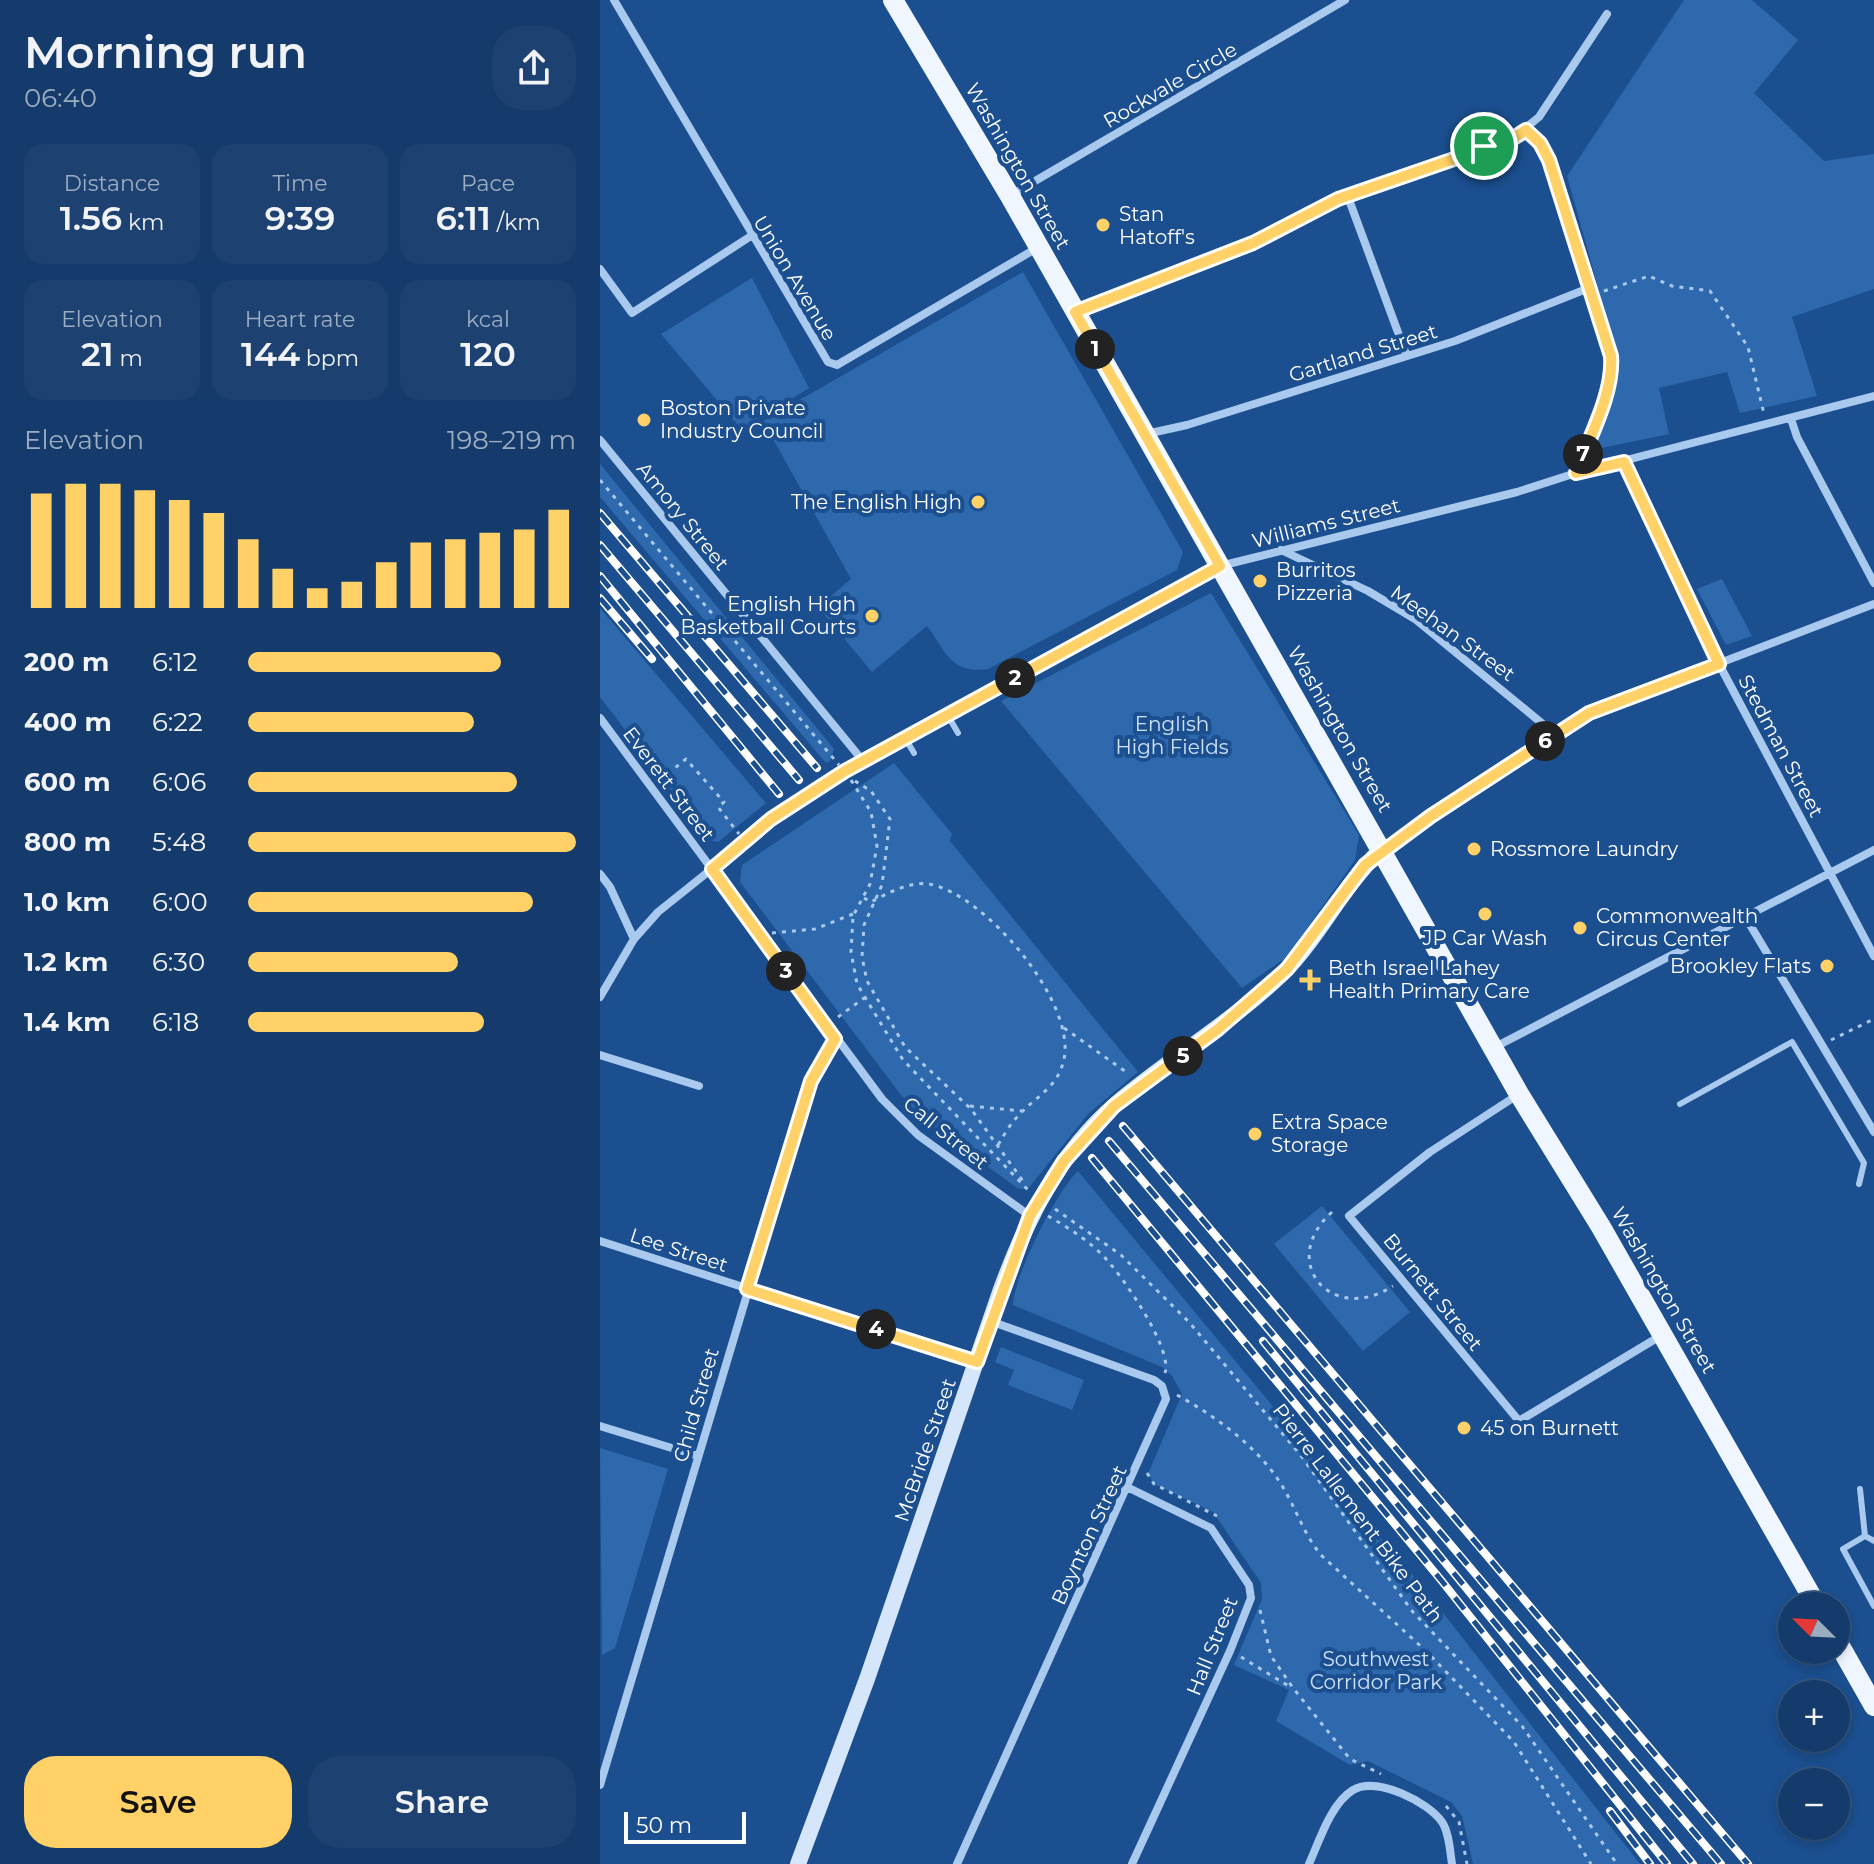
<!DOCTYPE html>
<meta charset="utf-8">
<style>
:root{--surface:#143b6b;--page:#1d4271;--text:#f1f3f6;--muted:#9dadc1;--line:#33557e;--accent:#ffd166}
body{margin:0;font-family:Montserrat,sans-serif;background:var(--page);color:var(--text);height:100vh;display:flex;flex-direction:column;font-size:30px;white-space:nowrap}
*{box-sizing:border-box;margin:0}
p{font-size:26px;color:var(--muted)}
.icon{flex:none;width:44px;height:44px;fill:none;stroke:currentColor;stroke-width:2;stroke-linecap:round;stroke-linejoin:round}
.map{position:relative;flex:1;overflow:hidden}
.sheet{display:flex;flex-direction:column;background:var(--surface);width:600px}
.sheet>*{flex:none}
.needle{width:52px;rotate:294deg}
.tools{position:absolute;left:1178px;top:1592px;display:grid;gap:16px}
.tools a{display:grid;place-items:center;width:72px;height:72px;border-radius:50%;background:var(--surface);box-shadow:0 4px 12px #0003,0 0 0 2px var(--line);font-size:40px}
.scale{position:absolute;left:24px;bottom:20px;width:122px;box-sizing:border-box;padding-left:8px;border:4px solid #fff;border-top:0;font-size:22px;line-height:28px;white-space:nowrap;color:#fff;-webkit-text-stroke:6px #1b4f8f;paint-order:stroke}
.pin{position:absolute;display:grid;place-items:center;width:68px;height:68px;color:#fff;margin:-34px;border:4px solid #fff;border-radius:50%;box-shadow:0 2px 8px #0007}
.km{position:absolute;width:40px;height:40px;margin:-20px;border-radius:50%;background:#222;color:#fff;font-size:22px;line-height:40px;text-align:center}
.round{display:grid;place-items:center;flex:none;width:84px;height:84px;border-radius:32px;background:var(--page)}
.overview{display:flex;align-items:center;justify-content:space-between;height:136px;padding:0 24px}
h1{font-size:44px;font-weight:600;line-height:60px}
.stats{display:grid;grid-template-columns:repeat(3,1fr);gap:12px;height:136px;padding:8px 24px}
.stats div{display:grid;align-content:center;border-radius:20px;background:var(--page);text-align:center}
.stats b{font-size:34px;font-weight:600}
.stats small{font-size:22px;font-weight:400}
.stats p{font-size:22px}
.chart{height:224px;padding:16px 24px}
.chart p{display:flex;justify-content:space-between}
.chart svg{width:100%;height:144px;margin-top:8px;stroke:var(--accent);stroke-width:6}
.primary-button{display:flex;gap:16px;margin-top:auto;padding:16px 24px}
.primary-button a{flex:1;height:92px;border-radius:32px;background:var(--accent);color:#111;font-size:32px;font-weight:600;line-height:92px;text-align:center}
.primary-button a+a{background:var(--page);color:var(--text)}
ul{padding:0 24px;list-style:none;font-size:26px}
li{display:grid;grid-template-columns:128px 96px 1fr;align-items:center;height:60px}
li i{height:20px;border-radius:10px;background:var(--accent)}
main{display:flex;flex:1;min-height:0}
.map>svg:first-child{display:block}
.green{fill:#2e69ad}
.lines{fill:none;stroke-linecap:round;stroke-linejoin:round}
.path{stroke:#a9c9ee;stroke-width:3;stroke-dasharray:4 6;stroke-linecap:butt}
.lane{stroke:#a9c9ee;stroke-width:6}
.street{stroke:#a9c9ee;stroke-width:8}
.secondary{stroke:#d6e6fa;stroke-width:16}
.primary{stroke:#f0f6ff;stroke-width:20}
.rail-casing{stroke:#fff;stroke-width:8}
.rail{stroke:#1b4f8f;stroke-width:5;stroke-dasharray:15;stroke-linecap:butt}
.route-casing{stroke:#fff;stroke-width:16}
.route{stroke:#ffd166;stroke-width:10}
.poi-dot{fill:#ffd166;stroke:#1b4f8f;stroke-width:3}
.labels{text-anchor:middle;stroke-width:8;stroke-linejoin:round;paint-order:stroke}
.street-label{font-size:20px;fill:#fff;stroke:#1b4f8f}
.poi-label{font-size:20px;fill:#fff;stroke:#1b4f8f;text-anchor:start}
.park-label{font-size:20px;fill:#cfe3fa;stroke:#1b4f8f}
</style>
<main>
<section class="sheet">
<div class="overview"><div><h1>Morning run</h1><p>06:40</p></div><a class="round"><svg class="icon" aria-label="share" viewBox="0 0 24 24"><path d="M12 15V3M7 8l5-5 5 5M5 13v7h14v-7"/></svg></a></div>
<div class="stats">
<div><p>Distance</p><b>1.56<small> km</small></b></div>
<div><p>Time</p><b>9:39</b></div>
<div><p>Pace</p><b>6:11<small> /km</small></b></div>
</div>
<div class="stats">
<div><p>Elevation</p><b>21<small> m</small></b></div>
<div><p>Heart rate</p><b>144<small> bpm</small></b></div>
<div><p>kcal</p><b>120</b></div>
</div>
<div class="chart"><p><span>Elevation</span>198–219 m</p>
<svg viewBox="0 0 160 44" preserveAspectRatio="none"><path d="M5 44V9M15 44V6M25 44V6M35 44V8M45 44V11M55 44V15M65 44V23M75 44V32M85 44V38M95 44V36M105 44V30M115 44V24M125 44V23M135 44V21M145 44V20M155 44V14"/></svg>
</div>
<ul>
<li><b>200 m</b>6:12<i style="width:77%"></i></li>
<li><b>400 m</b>6:22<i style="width:69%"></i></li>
<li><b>600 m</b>6:06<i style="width:82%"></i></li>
<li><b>800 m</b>5:48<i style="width:100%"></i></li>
<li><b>1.0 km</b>6:00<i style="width:87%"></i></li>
<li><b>1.2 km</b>6:30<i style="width:64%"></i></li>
<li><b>1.4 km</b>6:18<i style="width:72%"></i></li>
</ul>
<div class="primary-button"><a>Save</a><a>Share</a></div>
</section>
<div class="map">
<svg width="1274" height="1864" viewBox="0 0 1274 1864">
<rect width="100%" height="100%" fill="#1b4f8f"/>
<!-- green -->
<path class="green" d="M1084,0h68l46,40 -44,53 70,68 50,-7v135l-82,28 25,79 -77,17 -13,-41 -68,16 10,46 -77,16 24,-78 -6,-42 -43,-154z
M423,272l160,280 -6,18 -189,99c-37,5 -42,-17 -61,-43l-55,46 -54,-65 33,-28 -88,-158z
M152,278l57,110 -67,42 -81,-96z
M0,464l234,285 -4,12 -4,2 -226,-266z
M1122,579l30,57 -26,9 -29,-56z
M611,593l148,242 -4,25 -68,97 -45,31 -241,-287z
M0,608l166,195 -48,39 -9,-2 -109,-143z
M294,763l58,71 -2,7 188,231 -49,41 -62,77 -10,-2 -92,-68 -24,-25 -161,-213 2,-17z
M478,1171l351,424 211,269h-167l-11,-48 -11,-14 -83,-41 -18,4 -74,-44 13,-31 -55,-25 28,-66 -1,-16 -48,-71 -59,-28 -6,-10 34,-80 -10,-18 -10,-9 -149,-62c1,-29 43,-113 65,-134z
M722,1206l88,106 -47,39 -89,-107z
M401,1347l83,33 -12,30 -64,-25 6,-15 -19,-8z
M0,1448l68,21 -53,179 -13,7z"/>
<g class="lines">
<!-- path -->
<path class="path" d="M1004,291l45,-15 23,10 38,5 38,56 16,67
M0,480l239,285
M60,780l26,-21 38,43 -6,5 21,27
M251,780l20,32 6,34 -7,38 -17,32 -2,36 6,32 46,76 126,131
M255,781l16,10 19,28 -8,66 -18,40 -2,32 5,24 38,66 66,62 52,72
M264,898l7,4c17,-9 39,-21 58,-18 56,10 147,118 135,175 -6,29 -28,37 -45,56 -9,9 -15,20 -21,30
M172,933l43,-4 38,-15
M238,1017l26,-19
M464,1028l65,46
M1231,1040l43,-21
M370,1106l52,5
M455,1209l66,46 68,67 113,135 110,154 110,115 95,138
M732,1212c-55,49 -1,114 61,74
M448,1216c21,12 43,26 59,44 17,19 66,89 58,113
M577,1395c38,21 80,51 104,89 15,24 22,49 40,71l105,96 88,91 77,122
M547,1473l7,11 63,32
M660,1610l11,46 22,32 57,71 31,15
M641,1657l51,31
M846,1806l13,16 8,42"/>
<!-- lane -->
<path class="lane" d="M347,714l11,19
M305,738l9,15
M1080,1104l112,-62 72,121 -5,21
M1260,1489l5,47
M1274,1541l-9,-5 -22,13 31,57"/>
<!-- street -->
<path class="street" d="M14,0l214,362 9,3 200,-117
M926,130l14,13 9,17 62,196c3,38 -22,82 -35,117
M411,195l334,-195
M748,197l58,157
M0,269l32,44 119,-77
M477,311l176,-68 85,-44 174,-60 27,-22 68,-103
M1191,419l6,18 77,146
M546,434l41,-9 268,-84 134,-53
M0,440l263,321
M1024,462l95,202 155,292
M681,550l87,41 47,28 140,115
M0,718l282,381 36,36 112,81
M781,850l208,-137 285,-109
M0,874l10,13 24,52
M1146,918l128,214
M0,997l34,-58 24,-27 135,-108 88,-54 339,-184 297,-74 59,-19 298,-77
M895,1047l379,-197
M0,1055l99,31
M919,1094l-89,58 -81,64 170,205 143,-86
M0,1241l376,121
M0,1426l98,30
M529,1488l82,40 38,57 2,13 -21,53 -98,213
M0,1785l211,-704 24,-42
M357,1864l209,-465 -4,-13 -8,-6 -164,-59
M709,1864c10,-22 22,-61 44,-74 24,-14 75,12 89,32 7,10 8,29 10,42"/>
<!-- secondary -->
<path class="secondary" d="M198,1864l69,-185 133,-387c26,-71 57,-137 116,-188 54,-46 115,-81 167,-131 37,-37 59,-87 98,-123"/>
<!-- primary -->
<path class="primary" d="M293,0l117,196 509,898 82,133 216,379
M1236,1639l38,67"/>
<!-- rail casing -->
<g class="rail-casing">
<path id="rail" d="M0,513l217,255
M0,545l199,235
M0,576l179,218
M0,598l52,61
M523,1126l625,738
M509,1141l612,723
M492,1158l349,422 226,284
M663,1341l430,523
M1010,1811l40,53"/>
</g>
<!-- rail -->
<use href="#rail" class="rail"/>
</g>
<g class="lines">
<!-- route casing -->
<g class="route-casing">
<path id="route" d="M926,130l14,13 9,17 62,196c3,37 -22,82 -35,117l48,-11 95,202 -130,49 -158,103 -66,49 -78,104 -69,60 -104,77 -50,55 -34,55 -53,146 -230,-73 64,-208 24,-42 -123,-170 59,-50 74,-48 375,-205 -145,-254 178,-69 85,-44 174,-60z"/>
</g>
<!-- route -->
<use href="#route" class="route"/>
</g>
<!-- markers -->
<g class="poi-dot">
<circle cx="503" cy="225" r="8"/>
<circle cx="44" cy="420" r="8"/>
<circle cx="378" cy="502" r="8"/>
<circle cx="660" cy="581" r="8"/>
<circle cx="272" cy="616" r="8"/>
<circle cx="874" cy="849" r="8"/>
<circle cx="885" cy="914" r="8"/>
<circle cx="980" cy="928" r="8"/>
<circle cx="1227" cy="966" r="8"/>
<path d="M706 968h8v8h8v8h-8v8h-8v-8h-8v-8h8z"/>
<circle cx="655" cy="1134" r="8"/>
<circle cx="864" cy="1428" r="8"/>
</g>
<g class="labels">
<!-- street labels -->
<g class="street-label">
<text transform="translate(570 85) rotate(-30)" y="7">Rockvale Circle</text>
<text transform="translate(418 166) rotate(60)" y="7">Washington Street</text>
<text transform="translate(195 278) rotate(59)" y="7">Union Avenue</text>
<text transform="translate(763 353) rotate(-17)" y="7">Gartland Street</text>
<text transform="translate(83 516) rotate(51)" y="7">Amory Street</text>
<text transform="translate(726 523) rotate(-14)" y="7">Williams Street</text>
<text transform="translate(853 633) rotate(36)" y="7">Meehan Street</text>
<text transform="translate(740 729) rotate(60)" y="7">Washington Street</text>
<text transform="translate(1181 746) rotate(62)" y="7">Stedman Street</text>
<text transform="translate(69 784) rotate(53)" y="7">Everett Street</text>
<text transform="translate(346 1133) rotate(39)" y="7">Call Street</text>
<text transform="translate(79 1250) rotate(18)" y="7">Lee Street</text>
<text transform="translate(1064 1290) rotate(60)" y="7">Washington Street</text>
<text transform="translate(833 1292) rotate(51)" y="7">Burnett Street</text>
<text transform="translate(96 1405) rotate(-74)" y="7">Child Street</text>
<text transform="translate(325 1450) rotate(-71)" y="7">McBride Street</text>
<text transform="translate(758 1513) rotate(53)" y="7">Pierre Lallement Bike Path</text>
<text transform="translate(489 1535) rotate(-65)" y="7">Boynton Street</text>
<text transform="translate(612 1646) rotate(-68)" y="7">Hall Street</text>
</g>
<!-- poi labels -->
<g class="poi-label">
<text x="519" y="221">Stan<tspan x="519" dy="23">Hatoff's</tspan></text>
<text x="60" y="415">Boston Private<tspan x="60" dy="23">Industry Council</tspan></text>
<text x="362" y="509" text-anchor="end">The English High</text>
<text x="676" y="577">Burritos<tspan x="676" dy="23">Pizzeria</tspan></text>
<text x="256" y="611" text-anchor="end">English High<tspan x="256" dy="23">Basketball Courts</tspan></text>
<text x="890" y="856">Rossmore Laundry</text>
<text x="996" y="923">Commonwealth<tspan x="996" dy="23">Circus Center</tspan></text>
<text x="885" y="945" text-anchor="middle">JP Car Wash</text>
<text x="1211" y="973" text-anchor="end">Brookley Flats</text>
<text x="728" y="975">Beth Israel Lahey<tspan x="728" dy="23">Health Primary Care</tspan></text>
<text x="671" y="1129">Extra Space<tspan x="671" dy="23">Storage</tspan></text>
<text x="880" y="1435">45 on Burnett</text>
</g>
<!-- park labels -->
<g class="park-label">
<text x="572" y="731">English<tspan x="572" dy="23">High Fields</tspan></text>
<text x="776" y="1666">Southwest<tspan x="776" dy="23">Corridor Park</tspan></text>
</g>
</g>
</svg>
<div class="tools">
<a><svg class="needle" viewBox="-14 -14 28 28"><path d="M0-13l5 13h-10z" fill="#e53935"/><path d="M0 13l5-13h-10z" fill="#9dadc1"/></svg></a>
<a>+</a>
<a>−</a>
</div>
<div class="scale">50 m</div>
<div class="pin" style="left:884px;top:146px;background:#1e9e55"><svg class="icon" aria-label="arrive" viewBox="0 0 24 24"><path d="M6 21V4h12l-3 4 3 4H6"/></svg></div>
<b class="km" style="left:495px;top:349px">1</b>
<b class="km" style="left:415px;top:678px">2</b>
<b class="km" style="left:186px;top:971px">3</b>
<b class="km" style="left:276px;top:1329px">4</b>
<b class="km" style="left:583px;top:1056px">5</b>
<b class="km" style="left:945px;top:741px">6</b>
<b class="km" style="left:983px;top:454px">7</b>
</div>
</main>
